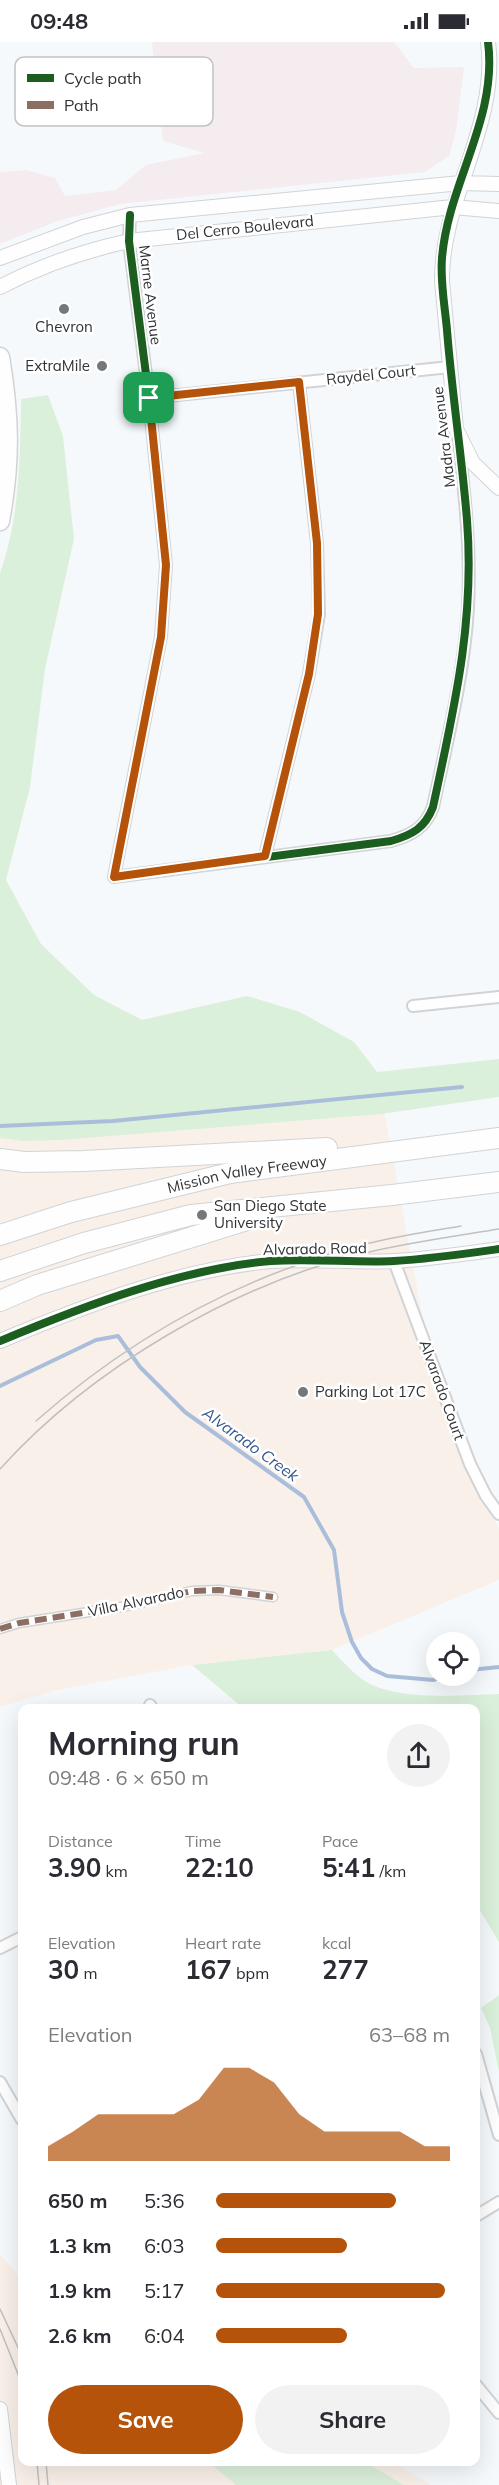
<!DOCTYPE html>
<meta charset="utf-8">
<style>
:root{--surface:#fff;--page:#f2f2f3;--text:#2b2b33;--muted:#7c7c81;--accent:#b45309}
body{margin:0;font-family:Mulish,sans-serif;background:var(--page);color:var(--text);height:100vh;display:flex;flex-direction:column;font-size:22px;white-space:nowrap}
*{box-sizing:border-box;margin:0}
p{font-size:20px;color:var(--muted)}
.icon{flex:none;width:33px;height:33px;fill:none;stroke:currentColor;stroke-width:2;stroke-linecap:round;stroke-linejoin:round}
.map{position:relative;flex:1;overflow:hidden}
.panel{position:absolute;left:18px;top:1662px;width:462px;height:762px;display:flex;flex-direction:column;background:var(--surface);border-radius:12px;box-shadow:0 6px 24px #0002}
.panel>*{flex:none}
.fabs{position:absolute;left:426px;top:1590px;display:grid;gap:12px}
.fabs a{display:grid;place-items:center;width:54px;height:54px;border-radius:50%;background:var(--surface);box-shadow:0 6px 24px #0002;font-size:30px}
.pin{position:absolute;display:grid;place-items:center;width:51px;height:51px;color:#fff;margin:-26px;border-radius:12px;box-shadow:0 3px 9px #0006}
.round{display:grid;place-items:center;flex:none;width:63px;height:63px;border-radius:32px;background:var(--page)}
.overview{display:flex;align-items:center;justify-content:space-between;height:102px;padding:0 30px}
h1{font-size:33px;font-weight:700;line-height:45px}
.figures{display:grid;grid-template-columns:repeat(3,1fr);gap:9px;height:102px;padding:6px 30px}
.figures div{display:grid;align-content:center}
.figures b{font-size:26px;font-weight:700}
.figures small{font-size:16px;font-weight:400}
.figures p{font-size:16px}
.chart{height:168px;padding:12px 30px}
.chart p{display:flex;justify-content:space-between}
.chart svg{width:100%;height:108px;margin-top:6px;fill:var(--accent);opacity:.7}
.action{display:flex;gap:12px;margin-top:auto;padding:12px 30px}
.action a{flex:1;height:69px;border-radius:36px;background:var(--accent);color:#fff;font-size:24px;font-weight:700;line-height:69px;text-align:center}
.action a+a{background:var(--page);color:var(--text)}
ul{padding:0 30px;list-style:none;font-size:20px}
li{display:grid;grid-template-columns:96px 72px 1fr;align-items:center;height:45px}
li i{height:15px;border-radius:8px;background:var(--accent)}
.status{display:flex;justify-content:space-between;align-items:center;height:42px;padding:0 30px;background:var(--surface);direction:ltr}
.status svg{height:16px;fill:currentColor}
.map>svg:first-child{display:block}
.commercial{fill:#f5ecf0}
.education{fill:#f9f1e9}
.green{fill:#dbf0db}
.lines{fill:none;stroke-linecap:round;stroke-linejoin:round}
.stream{stroke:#aabedc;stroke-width:4}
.pedestrian-casing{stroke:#d1d3d5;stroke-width:11}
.minor-casing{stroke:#d1d3d5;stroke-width:14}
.tertiary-casing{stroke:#d1d3d5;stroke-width:16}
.primary-casing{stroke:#d1d3d5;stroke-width:21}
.motorway-casing{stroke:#d1d3d5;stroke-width:22}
.pedestrian{stroke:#fefeff;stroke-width:8}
.minor{stroke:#fefeff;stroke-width:10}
.tertiary{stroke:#fefeff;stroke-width:14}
.primary{stroke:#fefeff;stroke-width:18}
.motorway{stroke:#fefeff;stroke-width:20}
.tram{stroke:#c0c0c0;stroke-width:1.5}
.quiet{stroke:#8d6e63;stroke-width:6;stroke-dasharray:12 6;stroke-linecap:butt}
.cycleway-casing{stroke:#fff;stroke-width:11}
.cycleway{stroke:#1b5e20;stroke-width:8}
.route-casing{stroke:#fff;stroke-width:12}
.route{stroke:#b45309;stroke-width:8}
.poi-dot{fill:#75787a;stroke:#fff;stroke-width:2}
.labels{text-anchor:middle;stroke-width:5;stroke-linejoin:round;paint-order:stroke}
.street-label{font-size:15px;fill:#303234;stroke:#fff}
.poi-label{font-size:15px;fill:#303234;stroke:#fff;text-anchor:start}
.water-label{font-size:16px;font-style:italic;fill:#34578e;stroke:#fff}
.key{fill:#fff;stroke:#c1c2c2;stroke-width:1.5}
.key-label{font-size:16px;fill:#303234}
</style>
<div class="status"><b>09:48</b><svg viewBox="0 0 49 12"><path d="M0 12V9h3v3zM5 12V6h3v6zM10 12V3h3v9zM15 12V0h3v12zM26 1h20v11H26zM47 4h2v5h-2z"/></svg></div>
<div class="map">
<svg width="499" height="2443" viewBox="0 0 499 2443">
<rect width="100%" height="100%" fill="#f6f9fc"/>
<!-- commercial -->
<path class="commercial" d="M152,0h242l20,26 50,-1 -8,64 -7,25 -24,16 -305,32 -65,18 -55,22v-72l26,-2 29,8 10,18 51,-6 30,-25 58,-12 -41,-12z"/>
<!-- education -->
<path class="education" d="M0,627l30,118 -24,93 35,64 53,51 48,25 105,-24 107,46 23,30 53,285 40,107 29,64v52l-167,70 -140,15 -135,25 -57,17z
M0,2212l22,26v182h337l40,4 32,19h-431z"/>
<!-- green -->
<path class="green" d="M48,353l15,41 11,103 -29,130 -15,118 -24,93 35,64 53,51 48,25 105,-24 53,16 54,30 23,30 122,-13v38l-118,17 -320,26 -37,1 -24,-3v-565c20,-56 20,-116 21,-174z
M332,1608c9,10 19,21 30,29 32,23 99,16 137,15v248l-23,-38v-196h-233l-51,-43z
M499,1953v77l-9,-44 -9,-20z
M209,2420h156l39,23h-168z"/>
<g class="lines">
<!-- stream -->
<path class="stream" d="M0,1084l113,-5 349,-34
M0,1344l96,-46 22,-4 22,31 45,45 119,85 30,53 8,62 10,30 9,16 11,11 15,7 46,4 14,-4
M470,1628l29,-3"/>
<!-- pedestrian casing -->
<g class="pedestrian-casing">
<path id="pedestrian" d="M0,1587l19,-6 108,-17 65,-15 27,-1 54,7"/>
</g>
<!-- minor casing -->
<g class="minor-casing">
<path id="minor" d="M130,173l-1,26 20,157 17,167 -5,72 -47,240 277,-36c21,-6 34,-13 42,-34 14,-66 31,-131 35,-199 3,-57 -3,-113 -10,-170
M149,356l301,-31
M265,814l44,-182 10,-60 -2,-71 -18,-160
M413,964l86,-9
M394,1219l76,203 16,32 13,18
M150,1663l2,3
M0,1906l22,-11
M476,2012l23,81
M0,2040l22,38
M476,2174l23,-14
M476,2343l23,28"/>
</g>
<!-- tertiary casing -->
<g class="tertiary-casing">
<path id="tertiary" d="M488,0c11,84 -47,156 -46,239l14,148 17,34 26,25
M0,216l83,-31 47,-12 331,-32 38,1
M0,245c42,-22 83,-36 129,-46l324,-34 46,4
M0,1299c84,-35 180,-72 271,-80 41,-3 83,2 123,0 36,-2 70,-7 105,-12
M0,2367l9,76"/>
</g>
<!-- primary casing -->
<g class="primary-casing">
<path id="primary" d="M0,315c10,59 11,105 0,164"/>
</g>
<!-- motorway casing -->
<g class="motorway-casing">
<g id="motorway">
<path d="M0,1117l24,3 60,-1 243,-13"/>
<path id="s1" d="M0,1193l71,-23 159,-39 269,-35"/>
<path d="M0,1229l84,-28 107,-28 201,-20 107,-13"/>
<path d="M0,1259l37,-16 220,-68"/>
</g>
</g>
<!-- pedestrian -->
<use href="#pedestrian" class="pedestrian"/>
<!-- minor -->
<use href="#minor" class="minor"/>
<!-- tertiary -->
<use href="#tertiary" class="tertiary"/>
<!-- primary -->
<use href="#primary" class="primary"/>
<!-- motorway -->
<use href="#motorway" class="motorway"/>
<!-- tram -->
<path class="tram" d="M36,1379c93,-82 202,-143 322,-175 33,-9 68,-14 103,-20
M0,1427c91,-101 236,-186 369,-217 43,-10 87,-16 130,-23
M0,2267l22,47
M0,2287l22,55
M37,2420l2,23
M46,2420l2,23"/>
<!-- quiet -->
<path class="quiet" d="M0,1587l19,-6 108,-17 65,-15 27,-1 54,7"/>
<!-- cycleway casing -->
<g class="cycleway-casing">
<path id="cycleway" d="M130,173l-1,26 20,157 17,167 -5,72 -47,240 277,-36c21,-6 34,-13 42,-34 21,-98 42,-186 34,-287 -5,-63 -15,-126 -20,-190 -2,-23 -7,-48 -5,-72 6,-75 56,-139 46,-216
M0,1299c84,-35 180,-72 271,-80 41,-3 83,2 123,0 36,-2 70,-7 105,-12"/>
</g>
<!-- cycleway -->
<use href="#cycleway" class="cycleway"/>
</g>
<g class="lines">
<!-- route casing -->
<g class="route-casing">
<path id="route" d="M299,340l18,161 1,71 -9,60 -44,182 -151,21 47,-240 5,-72 -17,-167z"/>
</g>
<!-- route -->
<use href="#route" class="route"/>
</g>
<!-- markers -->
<g class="poi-dot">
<circle cx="64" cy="267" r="6"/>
<circle cx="102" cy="324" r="6"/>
<circle cx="202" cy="1173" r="6"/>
<circle cx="303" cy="1350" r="6"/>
</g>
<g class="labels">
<!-- street labels -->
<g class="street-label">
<text transform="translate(245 186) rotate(-6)" y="5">Del Cerro Boulevard</text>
<text transform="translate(150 253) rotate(83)" y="5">Marne Avenue</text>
<text transform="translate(371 333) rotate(-6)" y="5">Raydel Court</text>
<text transform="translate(444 395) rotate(-97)" y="5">Madra Avenue</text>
<text dy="5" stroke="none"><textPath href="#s1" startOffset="255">Mission Valley Freeway</textPath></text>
<text transform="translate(315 1207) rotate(-1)" y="5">Alvarado Road</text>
<text transform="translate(442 1348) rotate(70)" y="5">Alvarado Court</text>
<text transform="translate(136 1560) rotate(-12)" y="5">Villa Alvarado</text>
</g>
<!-- poi labels -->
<g class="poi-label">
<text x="64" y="290" text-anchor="middle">Chevron</text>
<text x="90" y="329" text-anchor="end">ExtraMile</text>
<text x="214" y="1169">San Diego State<tspan x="214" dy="17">University</tspan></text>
<text x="315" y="1355">Parking Lot 17C</text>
</g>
<!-- water labels -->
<g class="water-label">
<text transform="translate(251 1402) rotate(36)" y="6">Alvarado Creek</text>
</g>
</g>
<!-- legend -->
<rect x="15" y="15" width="198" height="69" rx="9" class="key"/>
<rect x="27" y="32" width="27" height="8" fill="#1b5e20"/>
<rect x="27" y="59" width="27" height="8" fill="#8d6e63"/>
<g class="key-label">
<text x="64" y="42">Cycle path</text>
<text x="64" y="69">Path</text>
</g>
</svg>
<div class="fabs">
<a><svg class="icon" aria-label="locate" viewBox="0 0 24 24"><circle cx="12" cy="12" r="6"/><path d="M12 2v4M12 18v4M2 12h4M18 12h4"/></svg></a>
</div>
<div class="pin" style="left:149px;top:356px;background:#1e9e55"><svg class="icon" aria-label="arrive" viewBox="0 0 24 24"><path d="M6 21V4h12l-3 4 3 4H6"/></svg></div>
<section class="panel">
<div class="overview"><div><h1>Morning run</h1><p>09:48 · 6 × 650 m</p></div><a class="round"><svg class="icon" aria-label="share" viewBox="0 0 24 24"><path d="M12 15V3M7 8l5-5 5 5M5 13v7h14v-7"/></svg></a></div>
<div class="figures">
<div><p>Distance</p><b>3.90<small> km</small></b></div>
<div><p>Time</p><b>22:10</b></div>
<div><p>Pace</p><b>5:41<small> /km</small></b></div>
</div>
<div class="figures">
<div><p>Elevation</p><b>30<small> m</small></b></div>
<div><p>Heart rate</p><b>167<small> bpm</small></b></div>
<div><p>kcal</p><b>277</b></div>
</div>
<div class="chart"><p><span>Elevation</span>63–68 m</p>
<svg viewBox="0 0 160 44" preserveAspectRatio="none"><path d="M0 44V38L10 32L20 25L30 25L40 25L50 25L60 19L70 6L80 6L90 12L100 25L110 32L120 32L130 32L140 32L150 38L160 38V44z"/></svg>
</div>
<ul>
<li><b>650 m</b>5:36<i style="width:77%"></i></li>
<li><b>1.3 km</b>6:03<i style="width:56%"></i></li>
<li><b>1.9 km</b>5:17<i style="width:98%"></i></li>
<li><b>2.6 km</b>6:04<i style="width:56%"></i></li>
</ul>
<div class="action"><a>Save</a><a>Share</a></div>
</section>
</div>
